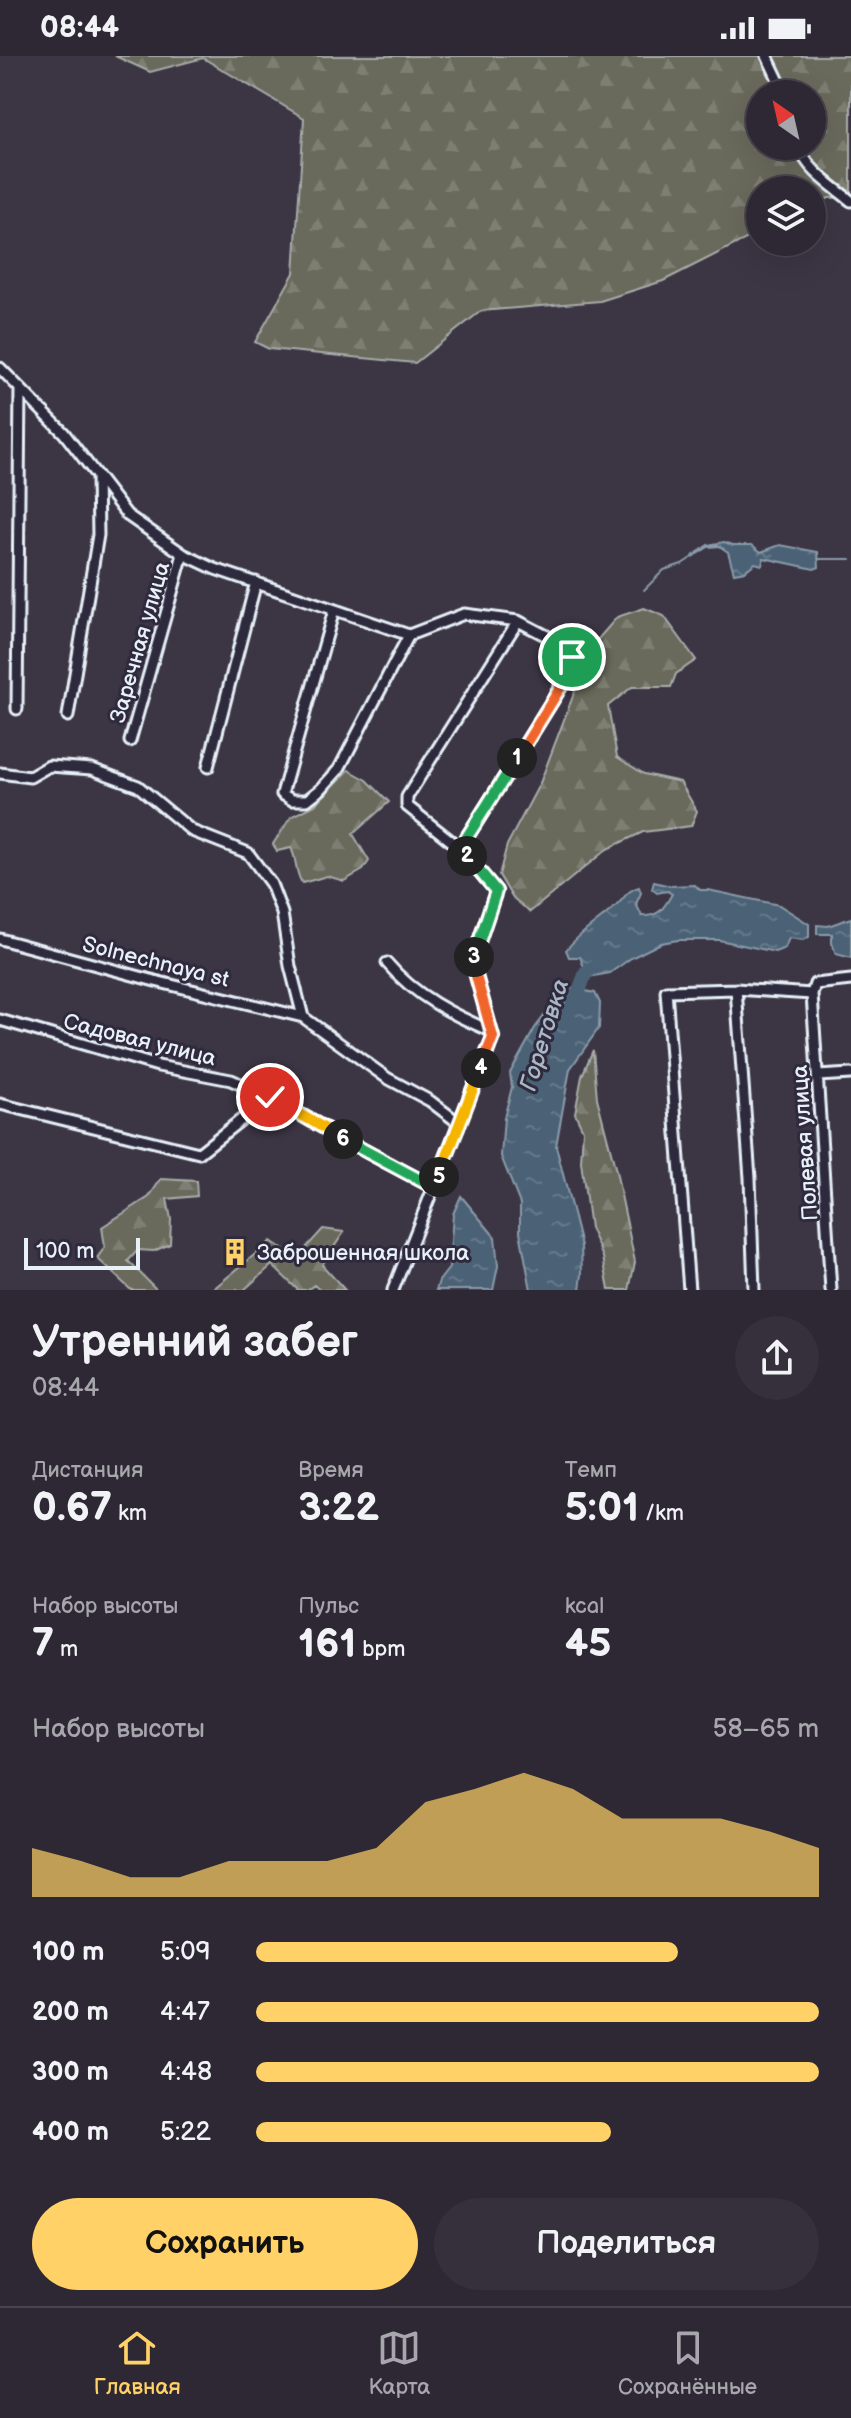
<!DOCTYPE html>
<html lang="ru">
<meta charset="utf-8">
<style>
:root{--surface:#2d2833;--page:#35303b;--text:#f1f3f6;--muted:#a7a6ac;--line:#48444e;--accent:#ffd166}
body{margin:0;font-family:"Balsamiq Sans",sans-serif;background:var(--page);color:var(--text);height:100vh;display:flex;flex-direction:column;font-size:30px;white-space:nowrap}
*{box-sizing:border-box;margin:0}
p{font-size:26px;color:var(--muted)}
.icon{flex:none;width:44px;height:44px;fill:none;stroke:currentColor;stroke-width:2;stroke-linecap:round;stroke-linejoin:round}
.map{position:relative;height:1234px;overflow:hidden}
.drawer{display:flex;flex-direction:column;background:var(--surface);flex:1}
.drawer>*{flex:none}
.needle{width:52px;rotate:326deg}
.fabs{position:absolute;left:746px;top:24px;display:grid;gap:16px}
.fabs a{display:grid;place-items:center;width:80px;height:80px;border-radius:50%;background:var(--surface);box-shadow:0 8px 32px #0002,0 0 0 2px var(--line);font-size:40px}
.scale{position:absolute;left:24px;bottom:20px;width:116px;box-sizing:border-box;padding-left:8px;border:4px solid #e8f1f8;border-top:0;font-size:22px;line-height:28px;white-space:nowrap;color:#e8f1f8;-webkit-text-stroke:6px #2f2a3d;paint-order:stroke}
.pin{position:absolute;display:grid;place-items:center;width:68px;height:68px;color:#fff;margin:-34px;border:4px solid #fff;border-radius:50%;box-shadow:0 2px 8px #0007}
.km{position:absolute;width:40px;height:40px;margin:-20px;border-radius:50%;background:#222;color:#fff;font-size:22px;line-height:40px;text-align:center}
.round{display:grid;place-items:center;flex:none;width:84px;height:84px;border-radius:42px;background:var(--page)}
.overview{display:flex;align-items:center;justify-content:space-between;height:136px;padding:0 32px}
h1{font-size:44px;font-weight:700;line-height:60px}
.metrics{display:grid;grid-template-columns:repeat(3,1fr);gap:12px;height:136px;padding:8px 32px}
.metrics div{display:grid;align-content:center}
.metrics b{font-size:40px;font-weight:700}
.metrics small{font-size:22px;font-weight:400}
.metrics p{font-size:22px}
.chart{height:224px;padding:16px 32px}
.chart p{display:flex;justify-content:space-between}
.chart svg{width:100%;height:144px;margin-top:8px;fill:var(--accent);opacity:.7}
.action{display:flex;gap:16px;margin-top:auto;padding:16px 32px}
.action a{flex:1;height:92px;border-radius:48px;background:var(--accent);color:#111;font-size:32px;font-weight:700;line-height:92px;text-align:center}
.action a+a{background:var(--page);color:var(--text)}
ul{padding:0 32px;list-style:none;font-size:26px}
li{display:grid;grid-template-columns:128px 96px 1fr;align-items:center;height:60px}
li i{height:20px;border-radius:10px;background:var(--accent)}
.status{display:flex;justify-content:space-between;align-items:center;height:56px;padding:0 40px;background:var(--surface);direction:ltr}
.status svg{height:22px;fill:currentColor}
.tab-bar{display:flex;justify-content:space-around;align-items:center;height:112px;border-top:2px solid var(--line);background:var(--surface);font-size:22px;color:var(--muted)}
.tab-bar a{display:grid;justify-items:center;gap:4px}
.tab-bar .active{color:var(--accent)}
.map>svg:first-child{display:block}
.forest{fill:url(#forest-firs);stroke:#a8adaa;stroke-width:2;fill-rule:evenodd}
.water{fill:url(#water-ripples);stroke:#8a9baa;stroke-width:2}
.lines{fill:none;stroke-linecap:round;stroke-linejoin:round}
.stream{stroke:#8a9baa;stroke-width:2}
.river{stroke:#4b6276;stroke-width:14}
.street-casing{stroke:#e8f1f8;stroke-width:15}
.street{stroke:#2f2a3d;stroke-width:9}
.split-1-casing{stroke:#fff;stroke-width:16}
.split-2-casing{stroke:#fff;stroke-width:16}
.split-3-casing{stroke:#fff;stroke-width:16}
.split-4-casing{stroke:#fff;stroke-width:16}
.split-5-casing{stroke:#fff;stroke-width:16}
.split-6-casing{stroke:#fff;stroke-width:16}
.split-7-casing{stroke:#fff;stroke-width:16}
.split-1{stroke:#f0652b;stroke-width:10}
.split-2{stroke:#22a559;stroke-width:10}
.split-3{stroke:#22a559;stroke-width:10}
.split-4{stroke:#f0652b;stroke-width:10}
.split-5{stroke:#f5b400;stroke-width:10}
.split-6{stroke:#22a559;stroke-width:10}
.split-7{stroke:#f5b400;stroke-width:10}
.labels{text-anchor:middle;stroke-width:6;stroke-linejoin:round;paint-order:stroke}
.street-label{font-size:22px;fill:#e8f1f8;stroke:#2f2a3d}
.poi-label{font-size:22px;fill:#e8f1f8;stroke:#2f2a3d;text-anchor:start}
.water-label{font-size:24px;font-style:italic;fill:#a9b8c4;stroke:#2f2a3d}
</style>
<div class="status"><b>08:44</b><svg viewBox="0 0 49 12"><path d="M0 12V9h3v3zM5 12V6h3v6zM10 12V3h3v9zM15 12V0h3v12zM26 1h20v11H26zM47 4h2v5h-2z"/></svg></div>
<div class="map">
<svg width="851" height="1234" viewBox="0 0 851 1234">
<defs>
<pattern id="forest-firs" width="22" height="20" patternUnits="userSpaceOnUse" patternTransform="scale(2)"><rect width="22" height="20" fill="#69695b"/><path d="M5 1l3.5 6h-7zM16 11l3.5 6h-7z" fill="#7e7f73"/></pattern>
<pattern id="water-ripples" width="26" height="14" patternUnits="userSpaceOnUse" patternTransform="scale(2)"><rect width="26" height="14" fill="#4b6276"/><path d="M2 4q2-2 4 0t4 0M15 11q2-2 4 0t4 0" fill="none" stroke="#65798a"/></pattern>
</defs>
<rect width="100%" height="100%" fill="#3c3544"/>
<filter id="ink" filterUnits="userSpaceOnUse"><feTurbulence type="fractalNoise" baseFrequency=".0125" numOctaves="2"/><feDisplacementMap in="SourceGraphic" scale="16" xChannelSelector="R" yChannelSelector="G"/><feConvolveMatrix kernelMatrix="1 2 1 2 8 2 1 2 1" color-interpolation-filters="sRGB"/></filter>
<g filter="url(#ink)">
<!-- forest -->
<path class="forest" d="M115,0h736v141l-22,1 -17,8v-16h-52v42l-97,49 -63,20 -119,10 -66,52 -146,-14 -14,-7 39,-69 10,-155 -101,-60 -53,14zM760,38h52v52h-52z
M644,552l20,8 32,44 -20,14 -5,13h-39l-24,19 9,51 27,17 36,8 17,29 -6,15 -48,6 -36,17 -77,63 -18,-15 -13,-22 8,-30 33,-62 52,-137 25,-29z
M349,714l18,10 22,22 -36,32 16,27 -6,9 -19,11 -17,-5 -25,7c-7,-10 -5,-24 -11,-35l-14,3 -4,-7 18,-27 24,-12z
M593,994l4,48 19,73 19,91 -6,28h-20l-6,-33 -13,-29 -9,-66 2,-32 -8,-17 7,-37z
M161,1123l35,2 1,15 -30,3 4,20 -1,25 -16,7 -16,-1 -10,11 29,29h-26l-34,-32 8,-11 -3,-20 47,-30z
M323,1173l21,3 -22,33 23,25h-25l-6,-5 -7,5h-9l-26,-25 -28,25h-32l59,-49 25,18z"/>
<!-- water -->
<path class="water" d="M724,486l9,3h19l9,7 19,-7 38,7 1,15 -5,2 -50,-11 -2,7 -7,-2 -10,8 -11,2 -6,-21 -10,-7 -10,2 -15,9 15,-11z
M654,826l16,4 25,-1 5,5h8l71,15 30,19v13l-6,3 -14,-2 -4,10 -10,4 -56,-12h-41l-17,3 -30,15 -21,15 -22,4 -8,-20h-11l-3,-7c14,-18 32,-28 49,-43 9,-8 12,-17 24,-20l2,6 -5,11 6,12c17,1 22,-8 30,-22l-5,-3 -10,2 -5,-4z
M851,862v40l-15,-4 -4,-11v-9h-15v-9l11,1z
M566,931l29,6 5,10 -1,25 -29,41 -14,77 25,100 1,28 -2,16h-49l-11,-58v-28l-19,-48 3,-38 8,-31 -2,-14 25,-45z
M461,1140l34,41 3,29 -5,24h-57l3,-9 10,-13 4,-54z"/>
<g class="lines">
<!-- stream -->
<path class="stream" d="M818,503h33
M644,534l20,-20 18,-6 26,-17 12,-1"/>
<!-- river -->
<path class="river" d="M574,949l12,-33 14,-7"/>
<!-- street casing -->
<g class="street-casing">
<path id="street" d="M767,0l18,38
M799,90c7,24 34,40 52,55
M0,312l64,65 63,82 56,39 32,15 194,66 55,-21 54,7 50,26 4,10 -2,15 -110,176
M334,554l-52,184 10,6h15l14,-11 18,-20 70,-134
M17,653l3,-321
M68,660l30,-181 -1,-59
M130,685l53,-187
M208,711l48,-185
M0,717l30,4 19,-11 43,3 46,17 54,45 56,22 23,31 11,29 8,53 13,51 84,61 43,23 29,22
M0,883l155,42 148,36
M387,907c28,33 66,52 104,68
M736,933l14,189 4,112
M812,938l19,296
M0,964l158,46 73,14 39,17
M818,1020l33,-2
M0,1048l199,49 71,-56 95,54 70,37
M393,1234l100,-253 -17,-61 -2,-21 22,-64 -36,-43 -53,-42v-9l111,-176
M689,1234l-23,-299 70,-2 76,5 3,-10 36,-4"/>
</g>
<!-- street -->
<use href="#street" class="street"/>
</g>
</g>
<g class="lines" filter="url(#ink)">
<!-- split-1 casing -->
<g class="split-1-casing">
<path id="split-1" d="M517,702l53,-86 2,-15"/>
</g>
<!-- split-2 casing -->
<g class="split-2-casing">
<path id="split-2" d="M467,800l-7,-8 57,-90"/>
</g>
<!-- split-3 casing -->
<g class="split-3-casing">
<path id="split-3" d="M467,800l29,35 -22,66"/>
</g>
<!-- split-4 casing -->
<g class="split-4-casing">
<path id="split-4" d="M474,901l2,19 17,61 -12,31"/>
</g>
<!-- split-5 casing -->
<g class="split-5-casing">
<path id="split-5" d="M439,1121l42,-109"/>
</g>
<!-- split-6 casing -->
<g class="split-6-casing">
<path id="split-6" d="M343,1083l92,49 4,-11"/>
</g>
<!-- split-7 casing -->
<g class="split-7-casing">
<path id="split-7" d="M270,1041l73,42"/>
</g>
<!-- split-1 -->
<use href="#split-1" class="split-1"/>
<!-- split-2 -->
<use href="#split-2" class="split-2"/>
<!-- split-3 -->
<use href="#split-3" class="split-3"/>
<!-- split-4 -->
<use href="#split-4" class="split-4"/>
<!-- split-5 -->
<use href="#split-5" class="split-5"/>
<!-- split-6 -->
<use href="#split-6" class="split-6"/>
<!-- split-7 -->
<use href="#split-7" class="split-7"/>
</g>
<!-- icons -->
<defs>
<g id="building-bare" transform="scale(2.16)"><path d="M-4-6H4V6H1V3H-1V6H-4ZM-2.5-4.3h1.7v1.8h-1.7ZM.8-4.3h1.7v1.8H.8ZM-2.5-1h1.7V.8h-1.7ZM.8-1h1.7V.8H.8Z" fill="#ffd166" stroke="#2f2a3d" stroke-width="2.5" paint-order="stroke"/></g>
</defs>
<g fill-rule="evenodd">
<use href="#building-bare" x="235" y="1196"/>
</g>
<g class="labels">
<!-- street labels -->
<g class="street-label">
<text transform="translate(139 586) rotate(-74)" y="8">Заречная улица</text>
<text transform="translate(156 905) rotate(14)" y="8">Solnechnaya st</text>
<text transform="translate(140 983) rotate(14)" y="8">Садовая улица</text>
<text transform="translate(804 1087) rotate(-94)" y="8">Полевая улица</text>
</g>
<!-- poi labels -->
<g class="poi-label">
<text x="257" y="1204">Заброшенная школа</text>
</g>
<!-- water labels -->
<g class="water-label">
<text transform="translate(544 979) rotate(-73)" y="8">Горетовка</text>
</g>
</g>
</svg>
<div class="fabs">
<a><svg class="needle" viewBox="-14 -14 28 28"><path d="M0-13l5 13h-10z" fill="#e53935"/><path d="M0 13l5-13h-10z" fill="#a7a6ac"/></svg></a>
<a><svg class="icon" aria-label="layers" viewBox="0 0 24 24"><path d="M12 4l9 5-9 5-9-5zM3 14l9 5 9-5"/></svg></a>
</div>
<div class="scale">100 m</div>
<div class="pin" style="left:572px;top:601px;background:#1e9e55"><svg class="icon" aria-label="arrive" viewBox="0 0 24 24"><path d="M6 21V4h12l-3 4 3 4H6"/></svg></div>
<div class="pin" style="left:270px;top:1041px;background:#d93025"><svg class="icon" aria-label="check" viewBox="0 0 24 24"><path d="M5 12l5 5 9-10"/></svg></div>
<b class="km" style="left:517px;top:702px">1</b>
<b class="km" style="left:467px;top:800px">2</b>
<b class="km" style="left:474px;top:901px">3</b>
<b class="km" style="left:481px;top:1012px">4</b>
<b class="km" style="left:439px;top:1121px">5</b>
<b class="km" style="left:343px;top:1083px">6</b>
</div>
<section class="drawer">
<div class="overview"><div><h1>Утренний забег</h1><p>08:44</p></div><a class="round"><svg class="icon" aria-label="share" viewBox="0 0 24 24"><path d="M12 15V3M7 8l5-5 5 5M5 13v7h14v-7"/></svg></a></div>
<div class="metrics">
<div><p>Дистанция</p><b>0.67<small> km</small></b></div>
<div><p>Время</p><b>3:22</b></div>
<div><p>Темп</p><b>5:01<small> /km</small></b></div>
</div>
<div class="metrics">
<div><p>Набор высоты</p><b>7<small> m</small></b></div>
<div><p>Пульс</p><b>161<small> bpm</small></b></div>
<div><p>kcal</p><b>45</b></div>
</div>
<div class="chart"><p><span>Набор высоты</span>58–65 m</p>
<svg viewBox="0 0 160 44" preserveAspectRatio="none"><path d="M0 44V29L10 33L20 38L30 38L40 33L50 33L60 33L70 29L80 15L90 11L100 6L110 11L120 20L130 20L140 20L150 24L160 29V44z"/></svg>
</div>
<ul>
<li><b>100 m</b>5:09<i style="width:75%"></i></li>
<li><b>200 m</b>4:47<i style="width:100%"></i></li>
<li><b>300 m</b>4:48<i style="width:100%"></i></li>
<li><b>400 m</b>5:22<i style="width:63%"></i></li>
</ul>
<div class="action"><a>Сохранить</a><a>Поделиться</a></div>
</section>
<nav class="tab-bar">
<a class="active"><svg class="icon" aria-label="home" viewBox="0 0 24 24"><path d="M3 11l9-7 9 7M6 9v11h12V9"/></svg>Главная</a>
<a><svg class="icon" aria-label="map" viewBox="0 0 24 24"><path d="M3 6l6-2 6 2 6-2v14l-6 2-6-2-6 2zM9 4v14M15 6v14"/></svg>Карта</a>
<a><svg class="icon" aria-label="saved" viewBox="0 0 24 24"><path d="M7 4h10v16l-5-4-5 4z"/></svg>Сохранённые</a>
</nav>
